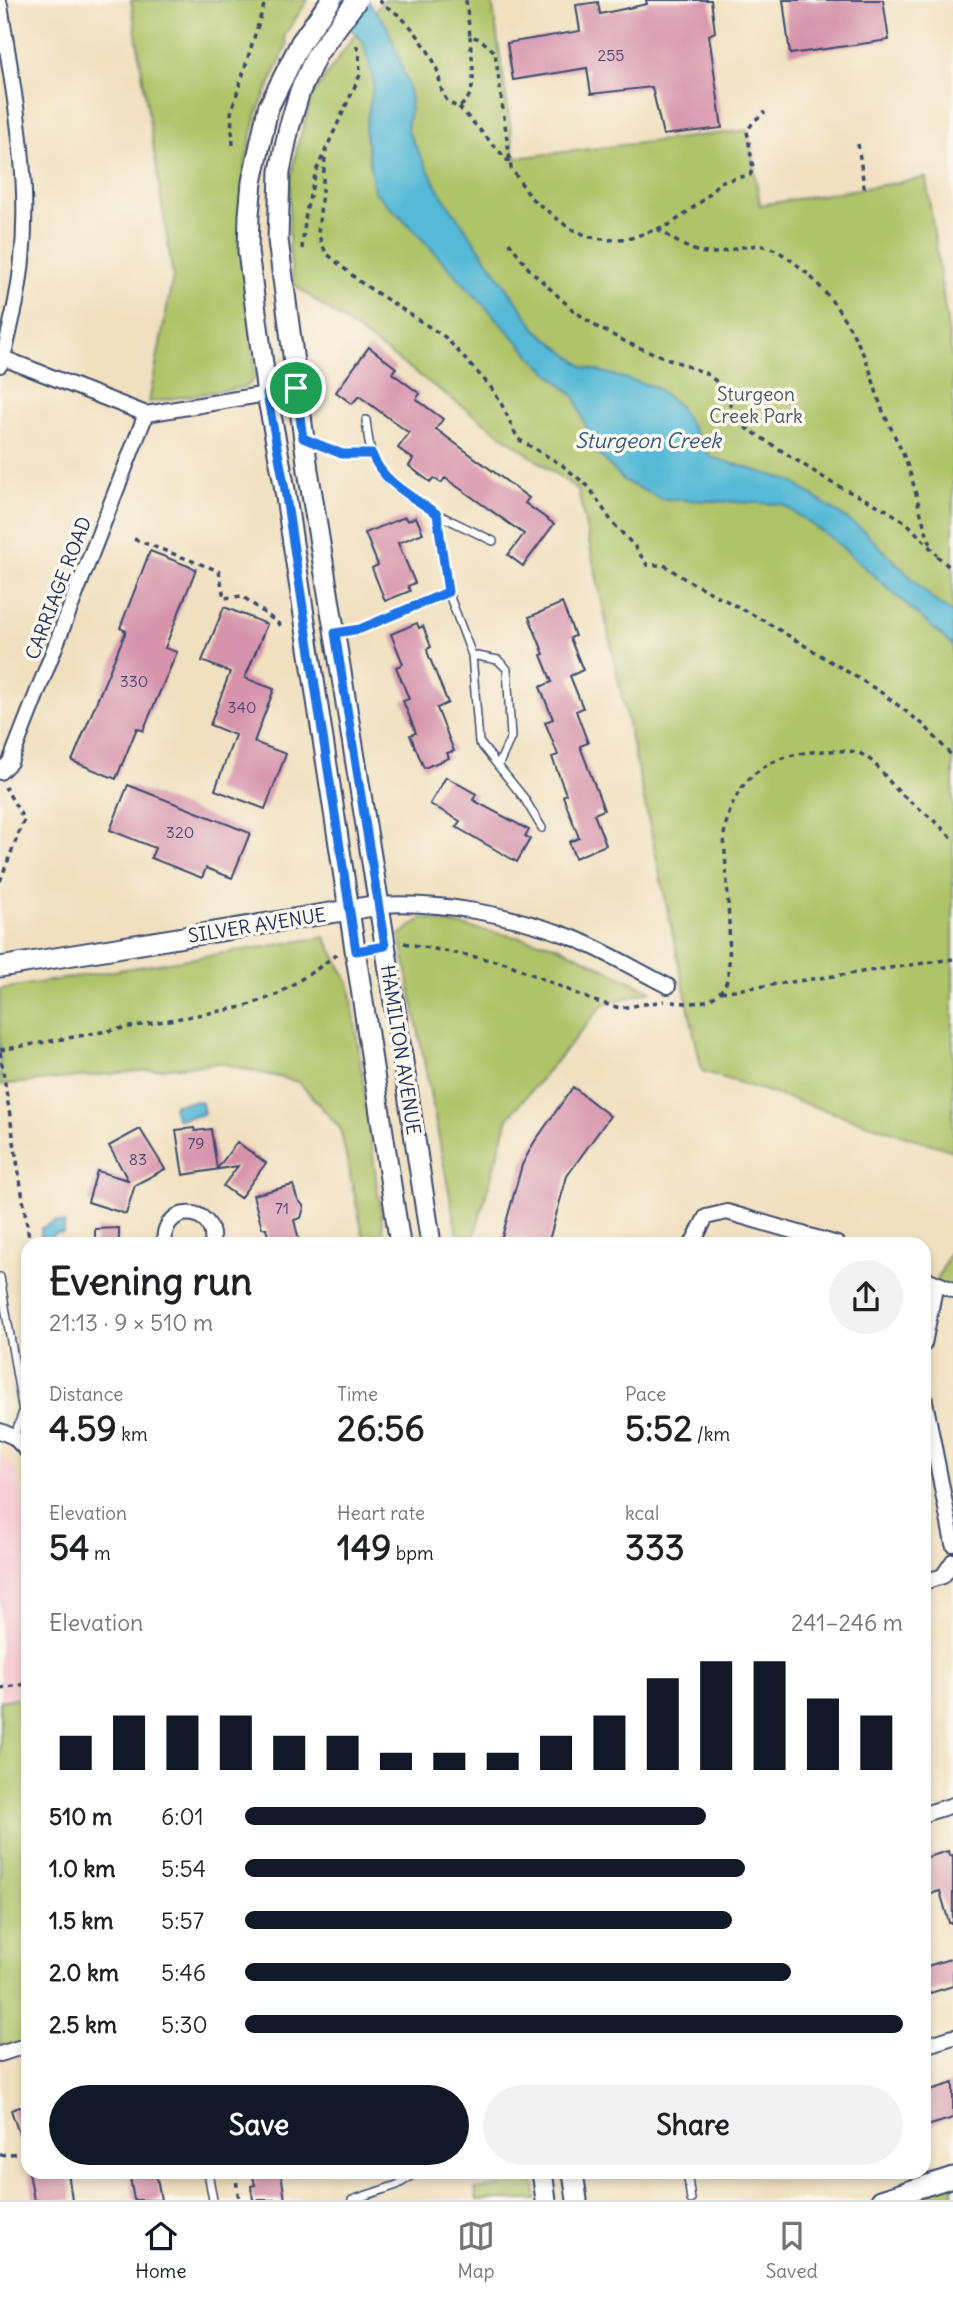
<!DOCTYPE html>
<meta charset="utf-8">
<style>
:root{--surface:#fff;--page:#f2f2f2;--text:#202124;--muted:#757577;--line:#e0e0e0;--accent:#111827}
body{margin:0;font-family:Delius,sans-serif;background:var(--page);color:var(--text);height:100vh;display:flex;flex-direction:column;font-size:26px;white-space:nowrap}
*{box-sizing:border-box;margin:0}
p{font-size:23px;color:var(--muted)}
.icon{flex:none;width:38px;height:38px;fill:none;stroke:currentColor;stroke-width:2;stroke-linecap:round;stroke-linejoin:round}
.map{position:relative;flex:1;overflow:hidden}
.side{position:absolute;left:21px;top:1237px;width:910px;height:942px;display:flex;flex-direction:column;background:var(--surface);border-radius:21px;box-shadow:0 4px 10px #0003}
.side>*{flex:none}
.pin{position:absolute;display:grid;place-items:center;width:60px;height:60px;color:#fff;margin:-30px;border:4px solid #fff;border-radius:50%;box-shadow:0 2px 7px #0007}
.round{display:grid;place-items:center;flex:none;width:74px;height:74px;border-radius:37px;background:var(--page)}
.summary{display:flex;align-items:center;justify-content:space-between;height:119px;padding:0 28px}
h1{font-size:38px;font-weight:700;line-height:52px}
.figures{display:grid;grid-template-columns:repeat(3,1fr);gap:10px;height:119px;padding:7px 28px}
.figures div{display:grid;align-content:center}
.figures b{font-size:35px;font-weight:700}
.figures small{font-size:19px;font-weight:400}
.figures p{font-size:19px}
.chart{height:196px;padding:14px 28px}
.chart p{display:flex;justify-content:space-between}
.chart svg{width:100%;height:126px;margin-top:7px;stroke:var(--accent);stroke-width:6}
.primary-button{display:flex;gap:14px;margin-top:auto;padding:14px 28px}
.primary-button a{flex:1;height:80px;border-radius:42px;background:var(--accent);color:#fff;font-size:28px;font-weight:700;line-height:80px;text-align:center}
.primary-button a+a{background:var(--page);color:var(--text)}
ul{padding:0 28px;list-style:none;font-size:23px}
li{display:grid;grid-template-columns:112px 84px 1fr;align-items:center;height:52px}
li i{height:18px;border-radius:9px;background:var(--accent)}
.tabs{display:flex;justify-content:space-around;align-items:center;height:98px;border-top:2px solid var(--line);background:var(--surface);font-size:19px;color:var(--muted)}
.tabs a{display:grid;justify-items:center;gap:4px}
.tabs .on{color:var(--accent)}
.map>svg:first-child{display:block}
.built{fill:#f7cfd5}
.green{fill:#afc367;stroke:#657962;stroke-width:2}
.water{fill:#57bad6;stroke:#39749a;stroke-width:2}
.building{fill:#d693ab}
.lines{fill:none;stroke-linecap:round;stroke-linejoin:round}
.lane-casing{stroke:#3b4a6d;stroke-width:10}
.street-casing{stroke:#3b4a6d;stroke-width:18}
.secondary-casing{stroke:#3b4a6d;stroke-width:23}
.path{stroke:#3b4a6d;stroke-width:3.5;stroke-dasharray:5 5;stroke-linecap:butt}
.lane{stroke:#fff;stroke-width:7}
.street{stroke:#fff;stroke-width:14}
.secondary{stroke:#fff;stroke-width:19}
.secondary-bridge-casing{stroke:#3b4a6d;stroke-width:23;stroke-linecap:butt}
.secondary-bridge{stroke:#fff;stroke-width:19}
.route-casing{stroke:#fff;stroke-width:14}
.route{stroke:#1a73e8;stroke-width:9}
.labels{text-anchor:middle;stroke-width:7;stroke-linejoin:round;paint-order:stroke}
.number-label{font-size:16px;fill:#4a4871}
.park-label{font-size:19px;fill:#475b61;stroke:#fbf7ec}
.street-label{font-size:19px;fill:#1b2f5e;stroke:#fbf7ec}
.water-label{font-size:21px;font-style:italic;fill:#2d5982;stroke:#fbf7ec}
</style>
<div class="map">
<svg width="953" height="2200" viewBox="0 0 953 2200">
<rect width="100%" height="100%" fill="#fbf7ec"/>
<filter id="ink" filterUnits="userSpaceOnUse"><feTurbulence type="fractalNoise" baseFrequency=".0143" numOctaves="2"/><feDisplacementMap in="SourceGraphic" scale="14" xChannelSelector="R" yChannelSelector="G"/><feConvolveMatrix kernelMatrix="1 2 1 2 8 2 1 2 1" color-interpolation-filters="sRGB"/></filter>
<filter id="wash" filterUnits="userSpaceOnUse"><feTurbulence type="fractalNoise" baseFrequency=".00686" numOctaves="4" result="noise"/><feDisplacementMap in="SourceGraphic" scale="28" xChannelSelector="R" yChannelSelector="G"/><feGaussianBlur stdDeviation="1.57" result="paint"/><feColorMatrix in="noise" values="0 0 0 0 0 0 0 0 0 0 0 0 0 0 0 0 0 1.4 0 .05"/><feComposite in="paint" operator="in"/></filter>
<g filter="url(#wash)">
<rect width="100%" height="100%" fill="#f1e0c0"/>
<!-- built -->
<path class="built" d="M0,1455l16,14 12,69v158l-28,5z"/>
<!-- green -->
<path class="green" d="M131,0h177l-24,36 3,9 -30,68 -11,47 -5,41 14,176 -6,8 -9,3 -91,14 24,-126z
M384,0h108l23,158 233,-28 12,75 166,-27 27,186v787l-251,-80 -124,-581 -284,-205 -5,-36 1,-69 7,-32 15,-52 45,-64z
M423,918l133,27 95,46 -47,13 -96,114 -36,126h-13l-59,-309z
M325,937l25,48 35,259h-20l-25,-116 -41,-46 -79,-19 -220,22v-96z
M953,1245v45l-17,-7z
M28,1696v349l-28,9v-353z
M500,2172h32l5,28h-60l-2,-11 27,-3z
M953,2177v23h-72z"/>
<!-- water -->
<path class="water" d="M323,0h44l20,26 21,58 3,17 -4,29 34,64 96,136 47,37 71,20 22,17 34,53 80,24 72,49 72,71 18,12v33l-118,-105 -53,-37 -120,-5 -38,-18 -30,-32 -19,-52 -39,-36 -127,-136 -35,-34 -9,-61 9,-47 -11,-42z
M199,1101l3,2 2,10 -3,2 -24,4 -4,-12 2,-3z
M57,1221l8,3 -2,9h-8l-7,6 -7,-2v-9z"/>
<g id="blocks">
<!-- building -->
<path class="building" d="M646,0h65l4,32 -6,3 13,93 -59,7 -11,-48 -61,7 -4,-26 -74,12 -6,-37 73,-12 -4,-26 22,-3 2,12 47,-10z
M783,0h100l6,40 -99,14z
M369,347l27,21 -4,5 28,21 -4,5 27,20 -7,10 93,69 -4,5 29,21 -31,42 -15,-11 16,-21 -79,-56 -4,5 -7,-5 -4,4 -21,-16 4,-7 -15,-11 11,-15 -50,-37 -7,8 -16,-12z
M405,517l2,4 9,-4 7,16 -25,10 17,40 -7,3 2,5 -25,10 -13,-33 6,-3 -13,-32z
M150,551l46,18 -31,79 12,4 -34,79 -6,-3 -21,51 -44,-18 54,-130 -6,-3z
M562,603l13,33 -5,2 13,32 -13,6 13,32 -7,3 12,32 -8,3 24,64 -10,4 12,31 -31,13 -6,-16 10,-4 -16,-42 3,-2 -14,-37 6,-2 -13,-33 8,-3 -13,-32 12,-5 -11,-27 3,-1 -15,-37z
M224,607l43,17 -22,54 29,11 -20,53 32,12 -21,55 -50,-19 20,-55 -25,-10 20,-53 -28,-11z
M417,623l2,5 4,-2 8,21 -4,2 1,5 20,49 -11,5 17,43 -7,2 2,5 -25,10 -14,-33 6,-2 -13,-32 6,-2 -13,-32 7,-3 -12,-30z
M446,777l30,17 -3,6 56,30 -4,6 5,3 -13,23 -61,-35 4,-6 -30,-17z
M128,785l122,48 -18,45 -26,-10 -4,10 -51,-20 4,-10 -45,-18z
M573,1087l37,29 -43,60 -19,68h-48l22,-79 11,-21z
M194,1128l1,3 16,-2 6,40 20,-27 29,21 -26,35 -17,-12 15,-20 -55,9 -7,-45z
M140,1129l25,40 -30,16 -9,29 -38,-12 9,-31 31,9 -19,-34z
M293,1185l4,13 7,9 -3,11 -7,2 6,24h-30l-4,-16h-4l-9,-33z
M119,1228v16h-24v-15z
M948,1851l1,5 4,-1v68h-4l-9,-32 -16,5v-38z
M953,1958v28l-29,9v-28z
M953,2083v35l-29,9v-35z
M28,2104v50h-2l-15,-44z
M29,2172h39l4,28h-38z
M129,2172h27l5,28h-27z
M252,2172h29l4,28h-32l-2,-14 4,-1z"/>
</g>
</g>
<g filter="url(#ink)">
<use href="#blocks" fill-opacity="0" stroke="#3b4a6d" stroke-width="2"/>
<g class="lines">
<!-- lane casing -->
<g class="lane-casing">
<path id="lane" d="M366,420c2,15 3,31 10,44 10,22 42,37 61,50l11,78 24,63 7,87 45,56 18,30
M306,440l36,14h30
M437,514l56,27
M335,633l25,-4 88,-37
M472,655l26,5 9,9 4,68 -13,29
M0,1277l23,135 -9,25
M208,2172l5,28
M687,2172l4,28
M352,2200l45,-15 21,-13"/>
</g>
<!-- street casing -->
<g class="street-casing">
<path id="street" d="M0,5c17,109 39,209 11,319 -3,13 -6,28 -11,41
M3,358l143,56 150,-25
M0,772l10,-10 136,-348
M379,905c62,-4 134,10 192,32 33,13 65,33 97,49
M165,1244c-6,-40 52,-41 47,0
M692,1244l14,-27 21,-5 110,32
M924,1278l29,12
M924,1344l12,-61
M924,1396l29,148
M0,1431l14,6 14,15
M924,1582l19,-6 10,-15
M924,1814l29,-9
M924,2046l29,-9
M0,2054l28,-9"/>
</g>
<!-- secondary casing -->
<g class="secondary-casing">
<path id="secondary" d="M301,42l-33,66 -16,74 -3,33 -1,37 19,142 17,90 116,760
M317,54l-17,37 -11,37 -9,43 -2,69 30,230 71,435 52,339
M0,967l379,-62
M542,2172l4,28
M573,2172l4,28
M881,2200l72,-23"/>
</g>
<!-- path -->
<path class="path" d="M379,0c6,7 15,11 22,17 13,12 25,29 33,45 9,17 2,39 25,45 22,-13 12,-49 11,-71
M466,0l4,36 10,3 15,13 16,116 20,30 38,30 21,9 19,3 22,-2 40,-14 35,-26 13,-16 31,-7 3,-7 -6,-37 7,-10 11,-9
M459,107l50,55
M858,144l7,49
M233,145l-2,-32 34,-111 3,-2
M326,148l-8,86 8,19 34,29 85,55 45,49 11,17 17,36 44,26 27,22 23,35 24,26 11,17h17l21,14 78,41 116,71 45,34 29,32
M658,229c14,9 30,22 48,24 24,2 46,-17 73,-1 42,26 72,70 90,116 5,14 8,28 13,41 9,21 21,41 28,64 8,25 12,52 23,76
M509,242l20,27 44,41 24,17 33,17 75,29 15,11 20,40 92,59 53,26 22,14 30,32
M302,249l4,-37 10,-41 44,-96 -1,-22 -3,-9
M134,539l85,32 5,27 18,-2 41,31
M937,556l16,14
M0,881l24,-61 -19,-33
M404,943l102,20 88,38 26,7 44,-7
M721,992l232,-33
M672,1002c19,2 42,3 53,-17 10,-17 0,-123 -1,-150 9,-58 45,-82 101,-84 12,0 27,-2 38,4 15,8 25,27 37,38 18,16 38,28 53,47
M0,1050l243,-43 33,-12 41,-26 20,-15
M0,1052l30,192
M0,1688l28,-4
M0,2155l28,-3
M235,2172l4,28"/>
<!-- lane -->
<use href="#lane" class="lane"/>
<!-- street -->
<use href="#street" class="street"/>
<!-- secondary -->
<use href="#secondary" class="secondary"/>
<!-- secondary-bridge casing -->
<g class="secondary-bridge-casing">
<path id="secondary-bridge" d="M301,42l30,-42
M317,54l40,-54"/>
</g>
<!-- secondary-bridge -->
<use href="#secondary-bridge" class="secondary-bridge"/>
</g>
</g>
<g class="lines" filter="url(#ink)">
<!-- route casing -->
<g class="route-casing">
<path id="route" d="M296,388l7,50 39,16h30c10,28 41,43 65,60l11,78 -88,37 -25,4 50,313 -29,5 -72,-467 -17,-90z"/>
</g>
<!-- route -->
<use href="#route" class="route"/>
</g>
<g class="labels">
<!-- number labels -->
<g class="number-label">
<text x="611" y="61">255</text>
<text x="134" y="687">330</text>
<text x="242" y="713">340</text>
<text x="180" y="838">320</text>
<text x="196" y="1149">79</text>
<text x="138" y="1165">83</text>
<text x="282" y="1214">71</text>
</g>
<!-- park labels -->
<g class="park-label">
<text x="756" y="401">Sturgeon<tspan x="756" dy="22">Creek Park</tspan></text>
</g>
<!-- street labels -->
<g class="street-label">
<text transform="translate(58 588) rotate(-69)" y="7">CARRIAGE ROAD</text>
<text transform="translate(257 925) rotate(-9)" y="7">SILVER AVENUE</text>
<text transform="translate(401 1050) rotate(81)" y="7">HAMILTON AVENUE</text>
</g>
<!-- water labels -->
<g class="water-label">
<text x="648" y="448">Sturgeon Creek</text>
</g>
</g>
</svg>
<div class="pin" style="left:296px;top:388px;background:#1e9e55"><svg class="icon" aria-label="arrive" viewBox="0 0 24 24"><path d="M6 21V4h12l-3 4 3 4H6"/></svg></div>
<section class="side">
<div class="summary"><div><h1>Evening run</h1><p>21:13 · 9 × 510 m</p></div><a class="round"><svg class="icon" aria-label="share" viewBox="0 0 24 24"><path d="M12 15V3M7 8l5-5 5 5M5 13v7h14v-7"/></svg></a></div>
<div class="figures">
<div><p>Distance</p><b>4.59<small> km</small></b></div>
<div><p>Time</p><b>26:56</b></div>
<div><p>Pace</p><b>5:52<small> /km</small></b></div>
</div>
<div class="figures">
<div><p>Elevation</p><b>54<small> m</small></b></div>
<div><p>Heart rate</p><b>149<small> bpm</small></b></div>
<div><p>kcal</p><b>333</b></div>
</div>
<div class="chart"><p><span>Elevation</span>241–246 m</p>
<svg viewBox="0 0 160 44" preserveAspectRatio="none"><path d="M5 44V32M15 44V25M25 44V25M35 44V25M45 44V32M55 44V32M65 44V38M75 44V38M85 44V38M95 44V32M105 44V25M115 44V12M125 44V6M135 44V6M145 44V19M155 44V25"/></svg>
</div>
<ul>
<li><b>510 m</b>6:01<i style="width:70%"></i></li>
<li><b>1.0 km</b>5:54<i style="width:76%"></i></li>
<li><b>1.5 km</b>5:57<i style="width:74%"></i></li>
<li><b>2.0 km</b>5:46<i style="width:83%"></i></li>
<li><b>2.5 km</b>5:30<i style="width:100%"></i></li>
</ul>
<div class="primary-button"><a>Save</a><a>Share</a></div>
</section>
</div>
<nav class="tabs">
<a class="on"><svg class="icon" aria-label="home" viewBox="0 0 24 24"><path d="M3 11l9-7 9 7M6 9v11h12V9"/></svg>Home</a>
<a><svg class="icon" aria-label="map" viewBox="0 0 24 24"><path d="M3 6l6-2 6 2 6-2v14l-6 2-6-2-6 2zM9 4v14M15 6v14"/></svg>Map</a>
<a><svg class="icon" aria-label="saved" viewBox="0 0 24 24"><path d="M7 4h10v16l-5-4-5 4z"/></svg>Saved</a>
</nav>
